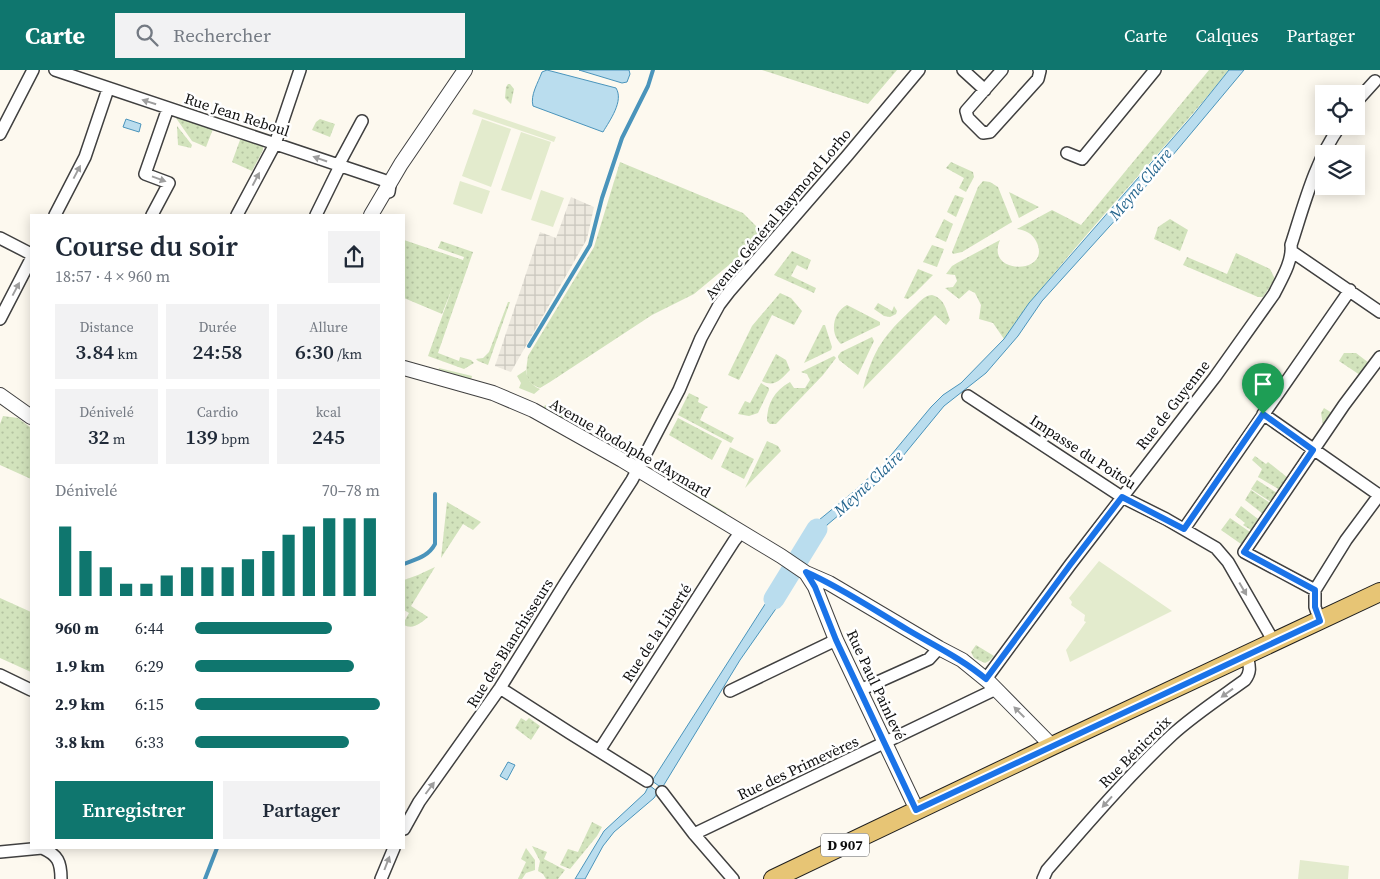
<!DOCTYPE html>
<html lang="fr">
<meta charset="utf-8">
<style>
:root{--surface:#fff;--page:#f2f2f3;--text:#1f2937;--muted:#747a83;--accent:#0f766e}
body{margin:0;font-family:"Source Serif 4",serif;background:var(--page);color:var(--text);height:100vh;display:flex;flex-direction:column;font-size:19px;white-space:nowrap}
*{box-sizing:border-box;margin:0}
p{font-size:16px;color:var(--muted)}
.icon{flex:none;width:28px;height:28px;fill:none;stroke:currentColor;stroke-width:2;stroke-linecap:round;stroke-linejoin:round}
.map{position:relative;flex:1;overflow:hidden}
.details{position:absolute;left:30px;top:144px;width:375px;height:635px;display:flex;flex-direction:column;background:var(--surface);border-radius:0px;box-shadow:0 2px 12px #0003}
.details>*{flex:none}
.buttons{position:absolute;left:1315px;top:15px;display:grid;gap:10px}
.buttons a{display:grid;place-items:center;width:50px;height:50px;border-radius:0px;background:var(--surface);box-shadow:0 2px 12px #0003;font-size:25px}
.pin{position:absolute;display:grid;place-items:center;width:42px;height:42px;color:#fff;margin:-51px -21px;border-radius:50% 50% 50% 0;rotate:-45deg;box-shadow:0 0 5px #0007}
.pin .icon{rotate:45deg}
.round{display:grid;place-items:center;flex:none;width:52px;height:52px;border-radius:0px;background:var(--page)}
.head{display:flex;align-items:center;justify-content:space-between;height:85px;padding:0 25px}
h1{font-size:28px;font-weight:600;line-height:38px}
.metrics{display:grid;grid-template-columns:repeat(3,1fr);gap:8px;height:85px;padding:5px 25px}
.metrics div{display:grid;align-content:center;border-radius:0px;background:var(--page);text-align:center}
.metrics b{font-size:21px;font-weight:600}
.metrics small{font-size:14px;font-weight:400}
.metrics p{font-size:14px}
.chart{height:140px;padding:10px 25px}
.chart p{display:flex;justify-content:space-between}
.chart svg{width:100%;height:90px;margin-top:5px;stroke:var(--accent);stroke-width:6}
.button{display:flex;gap:10px;margin-top:auto;padding:10px 25px}
.button a{flex:1;height:58px;border-radius:0px;background:var(--accent);color:#fff;font-size:20px;font-weight:600;line-height:58px;text-align:center}
.button a+a{background:var(--page);color:var(--text)}
ul{padding:0 25px;list-style:none;font-size:16px}
li{display:grid;grid-template-columns:80px 60px 1fr;align-items:center;height:38px}
li i{height:12px;border-radius:6px;background:var(--accent)}
header{display:flex;align-items:center;gap:30px;box-sizing:border-box;height:70px;padding:0 25px;background:var(--accent);color:#fff}
header strong{font-size:24px}
nav{display:flex;gap:28px;margin-inline-start:auto;font-size:18px}
.search{width:350px;height:45px;background:var(--page);display:flex;align-items:center;gap:12px;box-sizing:border-box;padding:0 18px;border-radius:0px;color:var(--muted);font-size:19px}
.map>svg:first-child{display:block}
.grass{fill:url(#grass-dots)}
.garden{fill:#d2e3bc}
.pitch{fill:#e3ebcd}
.plaza{fill:url(#plaza-grid)}
.water{fill:#baddee;stroke:#4a94bb}
.lines{fill:none;stroke-linecap:round;stroke-linejoin:round}
.stream{stroke:#4a94bb;stroke-width:4}
.river{stroke:#baddee;stroke-width:21}
.minor-casing{stroke:#404040;stroke-width:14}
.tertiary-casing{stroke:#404040;stroke-width:16}
.primary-casing{stroke:#1e1e1e;stroke-width:20}
.minor{stroke:#fff;stroke-width:11}
.tertiary{stroke:#fff;stroke-width:14}
.primary{stroke:#e7c575;stroke-width:18}
.oneway{fill:#9e9e9e}
.route-casing{stroke:#fff;stroke-width:10}
.route{stroke:#1a73e8;stroke-width:6}
.labels{text-anchor:middle;stroke-width:5;stroke-linejoin:round;paint-order:stroke}
.shield{fill:#fff;stroke:#565656;stroke-width:1}
.shield-label{font-size:14px;font-weight:bold;fill:#0d0d0d}
.street-label{font-size:15px;fill:#0d0d0d;stroke:#fff}
.water-label{font-size:16px;font-style:italic;fill:#26668e;stroke:#fff}
</style>
<header>
<strong>Carte</strong>
<div class="search"><svg class="icon" aria-label="search" viewBox="0 0 24 24"><circle cx="10" cy="10" r="6"/><path d="M15 15l6 6"/></svg>Rechercher</div>
<nav><a>Carte</a><a>Calques</a><a>Partager</a></nav>
</header>
<div class="map">
<svg width="1380" height="809" viewBox="0 0 1380 809">
<defs>
<pattern id="grass-dots" width="8" height="8" patternUnits="userSpaceOnUse" patternTransform="scale(1.25)"><rect width="8" height="8" fill="#d2e3bc"/><path d="M2 2h.1M6 6h.1" fill="none" stroke="#b3c2a0" stroke-width="1.8" stroke-linecap="round"/></pattern>
<pattern id="plaza-grid" width="8" height="8" patternUnits="userSpaceOnUse" patternTransform="scale(1.25)"><rect width="8" height="8" fill="#ece8de"/><path d="M0 4h8M4 0v8" fill="none" stroke="#c9c6bd"/></pattern>
</defs>
<rect width="100%" height="100%" fill="#fdf9ef"/>
<!-- grass -->
<path class="grass" d="M762,0h135l-29,34z
M1209,0h20c-73,91 -158,174 -225,269l-11,-16 -14,-4 2,-14 -6,-12 -6,-3 -10,9 -14,-11 8,-1 4,-6 -2,-6 -9,-1 6,-8 5,-3 43,-23c-16,36 54,35 36,1 -4,-8 -11,-11 -19,-12l35,-19 29,15z
M508,14h2l4,5 -3,15 -6,-6 1,-11z
M177,46l36,13 -7,18 -14,-6 -16,-23z
M320,49l15,5 -5,13 -18,-7 4,-8z
M177,56l15,19 -1,3 -13,-3z
M244,69l19,6v5l-11,21 -20,-9 8,-22z
M620,92l123,51 22,22 -71,59 -42,21 -102,67 -10,6c-17,-5 -14,-17 -12,-32l66,-109z
M951,92l22,10 1,5 -8,15 -7,-4 5,-10 -18,-10z
M983,111l7,1 8,5 14,35 -50,30 -9,2 -1,-2 26,-65z
M1009,122l30,15 -20,11z
M955,125l9,3 -8,19 -9,-5z
M944,149l9,5 -7,18 -11,-5z
M1170,149l18,11 -8,21 -26,-12 4,-12z
M404,170l59,20 1,-3 -26,-9 3,-7 32,11 -35,101 21,8 1,-4 11,3 3,3 -10,6 -36,-13 25,-70 -11,28 -38,-16z
M932,175l12,4 -7,18 -14,-5z
M792,181l19,9 -4,10 -10,-5 -6,11 25,12 -2,5 -40,-18z
M1236,183l34,16 5,10 -12,18h-5l-75,-32 4,-8 40,17z
M918,199l15,6 -19,19 -6,5 -4,-1z
M780,223l11,5 11,13 -8,14 -22,-10 -33,65 -11,-5 24,-49z
M932,225c12,3 14,14 18,25l-4,5 -11,-10 -72,74c10,-39 21,-54 50,-81 7,-6 10,-12 19,-13z
M508,232h2l-22,63 -10,-4 -2,-2 7,-1 6,-6z
M878,233l14,8 2,-5 3,5 -1,3 -6,3 -6,-1 -10,-7z
M847,235l33,17v3l-39,19c-12,-11 -8,-32 6,-39z
M823,255h2l7,22 -1,3 -27,13z
M872,267l2,4 -16,34 -19,-15 -1,-4 3,-4z
M1344,283h12l13,10 -9,12 -21,-14z
M776,284l10,6 4,10c-9,9 -15,18 -28,11z
M834,286l2,2 -13,17 -47,49h-6l-3,-3c0,-17 7,-30 23,-39l4,6h11l5,-8 -3,-6 -6,-2z
M761,313l8,5v2l-11,23 -9,3 -11,-2 7,-13 5,2z
M689,323l10,5 -1,4 10,5 -3,2 -5,11 34,18 -3,5 -53,-28z
M1324,338l8,5 -9,12 -2,-12z
M3,346l15,2 13,10v51l-31,-14v-41z
M678,348l44,23 -10,19 -43,-25z
M767,371l11,5 3,5 -36,37z
M730,377l24,12 -10,20 -23,-12z
M1255,386l11,8 2,-2 20,16 -8,12 -22,-13 4,-8 -10,-9z
M1257,410l20,13 -6,9 -20,-13z
M1251,420l19,13 -7,11 -18,-14z
M447,432l34,20 -8,8 -10,-6 -22,34z
M1241,436l17,13 -7,11 -8,-5 2,-2 -10,-8z
M1230,448l20,14 -9,12 -20,-14z
M435,497l-24,39 17,11c-7,6 -15,13 -24,8v-3l5,-9 -5,-3v-30l14,-5z
M0,528l31,14v60l-31,-14z
M976,575l18,11 -5,5 -4,2 -11,-5 -3,-6z
M521,648l5,3 3,-3 11,8 -9,14 -16,-12z
M592,752l10,5 -5,9 -27,33 -10,-4 8,-16 10,3z
M532,776l15,6 -3,7 21,11 -7,9h-12l-3,-5 -5,-3 2,-10z
M526,778l9,12v10l-9,3 -4,6h-4l8,-17 -5,-3z"/>
<!-- garden -->
<path class="garden" d="M439,298l33,8 -1,4 -33,-8z
M526,300c1,10 5,15 14,19l-6,5 -15,-6 2,-5 -4,-7z
M545,335l44,26 -2,3 -44,-25z
M667,408l60,35 -5,1 -56,-33z"/>
<!-- pitch -->
<path class="pitch" d="M474,39l82,28 -2,5 -82,-28z
M482,49l29,10 -20,58 -29,-11z
M521,62l30,10 -20,58 -30,-10z
M460,111l30,10 -8,23 -29,-10z
M541,120l23,8 -11,29 -22,-7z
M1099,491l73,50 -102,51 -4,-12 20,-28 -2,-1 1,-6 -14,-10 1,-3 -3,-4z
M1300,790l49,6 -1,13h-50z"/>
<!-- plaza -->
<path class="plaza" d="M571,127l23,10 -7,32 -76,133 -16,-6 45,-134 16,6z"/>
<!-- water -->
<path class="water" d="M547,0l69,18c8,13 -6,32 -13,44l-70,-26c-3,-11 5,-23 9,-34z
M579,0h50l1,4 -3,8 -5,1z
M1229,0h15l-87,104 -115,127 -24,35 -32,37 -42,33 -55,67 -62,52 -21,31 -10,-5 23,-31 33,-27 30,-27 49,-59 12,-12 18,-12 43,-44 25,-36 164,-188z
M126,49l15,5 -2,8 -16,-5z
M785,503l11,7 -56,80 -78,128 -10,-7z
M508,692l7,3 -8,15 -7,-4z
M649,715l9,7 -4,6 -40,34 -11,14 -18,33h-10l29,-48 41,-38z"/>
<g class="lines">
<!-- stream -->
<path class="stream" d="M529,276l61,-101 12,-47 20,-60 26,-52 5,-16
M404,494c12,-5 24,-7 31,-20v-50
M205,809l12,-31"/>
<!-- river -->
<path class="river" d="M774,529l43,-70"/>
<!-- minor casing -->
<g class="minor-casing">
<path id="minor" d="M55,0l328,110 7,5 -1,7
M963,0l22,20
M1002,0l-36,41 2,7 15,15 7,-1 48,-53 2,-8 -1,-1
M1356,32l19,-21
M0,64l33,-64
M1067,83l15,6 73,-89
M55,145l30,-58 23,-68
M152,145l17,-32 -24,-9 23,-66
M237,145l38,-71 25,-74
M316,145l24,-49v-4l22,-41
M0,168l31,16
M1291,181l89,61
M0,249l31,-60
M968,326l154,101 44,22 50,29 12,14 46,80
M1263,344l116,81
M1184,459l166,-239
M1315,520l-71,-38 100,-147 36,-48
M1320,551l-5,-14v-17l31,-50 34,-46
M0,605l31,15
M986,609l84,-114 145,-188 59,-83c7,-14 19,-33 17,-49 13,-40 24,-84 49,-119
M500,618l70,45 77,48
M860,620l69,-31 10,-11
M730,621l106,-51
M599,681l135,-210 7,-9
M662,722l32,42 39,45
M404,759l15,-27 81,-114 66,-106 66,-102 47,-90 22,-52 18,-33 10,-13 118,-136 72,-86
M694,764l302,-145
M0,782l42,-4c16,7 19,14 19,31
M381,809l13,-31
M1043,809l4,-9c40,-46 80,-93 125,-135 22,-20 48,-37 73,-55 7,-9 4,-15 2,-25"/>
</g>
<!-- tertiary casing -->
<g class="tertiary-casing">
<path id="tertiary" d="M371,145l30,-51 64,-94
M404,298l89,25 40,17 89,50 159,96 25,17 23,10 110,65 23,12 27,22 63,64
M0,325l31,22
M806,503l9,14 21,53 81,170"/>
</g>
<!-- primary casing -->
<g class="primary-casing">
<path id="primary" d="M773,809l279,-133 328,-154"/>
</g>
<!-- minor -->
<use href="#minor" class="minor"/>
<!-- tertiary -->
<use href="#tertiary" class="tertiary"/>
<!-- primary -->
<use href="#primary" class="primary"/>
</g>
<!-- one-way arrows -->
<defs><path id="oneway-solid" d="M-6-.8H1V-3.2L6.5 0L1 3.2V.8H-6Z" transform="scale(1.25)"/></defs>
<g class="oneway">
<use href="#oneway-solid" transform="translate(149 32) rotate(-162)"/>
<use href="#oneway-solid" transform="translate(320 89) rotate(-161)"/>
<use href="#oneway-solid" transform="translate(77 102) rotate(-62)"/>
<use href="#oneway-solid" transform="translate(159 109) rotate(20)"/>
<use href="#oneway-solid" transform="translate(256 109) rotate(-62)"/>
<use href="#oneway-solid" transform="translate(16 219) rotate(-62)"/>
<use href="#oneway-solid" transform="translate(1243 519) rotate(60)"/>
<use href="#oneway-solid" transform="translate(1227 623) rotate(144)"/>
<use href="#oneway-solid" transform="translate(1019 642) rotate(-135)"/>
<use href="#oneway-solid" transform="translate(430 718) rotate(-53)"/>
<use href="#oneway-solid" transform="translate(1107 732) rotate(132)"/>
<use href="#oneway-solid" transform="translate(387 793) rotate(-69)"/>
</g>
<g class="lines">
<!-- route casing -->
<g class="route-casing">
<path id="route" d="M1263,344l50,36 -69,102 71,38v17l5,14 -404,189 -80,-170 -21,-53 -9,-15c36,16 68,38 102,58 27,16 54,29 78,49l84,-114 52,-68 62,32z"/>
</g>
<!-- route -->
<use href="#route" class="route"/>
</g>
<g class="labels">
<!-- shield labels -->
<rect class="shield" x="821" y="763.5" width="48" height="23" rx="4"/>
<g class="shield-label">
<text x="845" y="780">D 907</text>
</g>
<!-- street labels -->
<g class="street-label">
<text transform="translate(237 45) rotate(18)" y="5">Rue Jean Reboul</text>
<text transform="translate(778 144) rotate(-50)" y="5">Avenue Général Raymond Lorho</text>
<text transform="translate(1173 335) rotate(-52)" y="5">Rue de Guyenne</text>
<text transform="translate(630 378) rotate(30)" y="5">Avenue Rodolphe d'Aymard</text>
<text transform="translate(1083 382) rotate(33)" y="5">Impasse du Poitou</text>
<text transform="translate(657 563) rotate(-57)" y="5">Rue de la Liberté</text>
<text transform="translate(510 573) rotate(-58)" y="5">Rue des Blanchisseurs</text>
<text transform="translate(876 615) rotate(65)" y="5">Rue Paul Painlevé</text>
<text transform="translate(1135 682) rotate(-45)" y="5">Rue Bénicroix</text>
<text transform="translate(798 698) rotate(-25)" y="5">Rue des Primevères</text>
</g>
<!-- water labels -->
<g class="water-label">
<text transform="translate(1140 114) rotate(-50)" y="6">Meyne Claire</text>
<text transform="translate(868 413) rotate(-43)" y="6">Meyne Claire</text>
</g>
</g>
</svg>
<div class="buttons">
<a><svg class="icon" aria-label="locate" viewBox="0 0 24 24"><circle cx="12" cy="12" r="6"/><path d="M12 2v4M12 18v4M2 12h4M18 12h4"/></svg></a>
<a><svg class="icon" aria-label="layers" viewBox="0 0 24 24"><path d="M12 4l9 5-9 5-9-5zM3 14l9 5 9-5"/></svg></a>
</div>
<div class="pin" style="left:1263px;top:344px;background:#1e9e55"><svg class="icon" aria-label="arrive" viewBox="0 0 24 24"><path d="M6 21V4h12l-3 4 3 4H6"/></svg></div>
<section class="details">
<div class="head"><div><h1>Course du soir</h1><p>18:57 · 4 × 960 m</p></div><a class="round"><svg class="icon" aria-label="share" viewBox="0 0 24 24"><path d="M12 15V3M7 8l5-5 5 5M5 13v7h14v-7"/></svg></a></div>
<div class="metrics">
<div><p>Distance</p><b>3.84<small> km</small></b></div>
<div><p>Durée</p><b>24:58</b></div>
<div><p>Allure</p><b>6:30<small> /km</small></b></div>
</div>
<div class="metrics">
<div><p>Dénivelé</p><b>32<small> m</small></b></div>
<div><p>Cardio</p><b>139<small> bpm</small></b></div>
<div><p>kcal</p><b>245</b></div>
</div>
<div class="chart"><p><span>Dénivelé</span>70–78 m</p>
<svg viewBox="0 0 160 44" preserveAspectRatio="none"><path d="M5 44V10M15 44V22M25 44V30M35 44V38M45 44V38M55 44V34M65 44V30M75 44V30M85 44V30M95 44V26M105 44V22M115 44V14M125 44V10M135 44V6M145 44V6M155 44V6"/></svg>
</div>
<ul>
<li><b>960 m</b>6:44<i style="width:74%"></i></li>
<li><b>1.9 km</b>6:29<i style="width:86%"></i></li>
<li><b>2.9 km</b>6:15<i style="width:100%"></i></li>
<li><b>3.8 km</b>6:33<i style="width:83%"></i></li>
</ul>
<div class="button"><a>Enregistrer</a><a>Partager</a></div>
</section>
</div>
